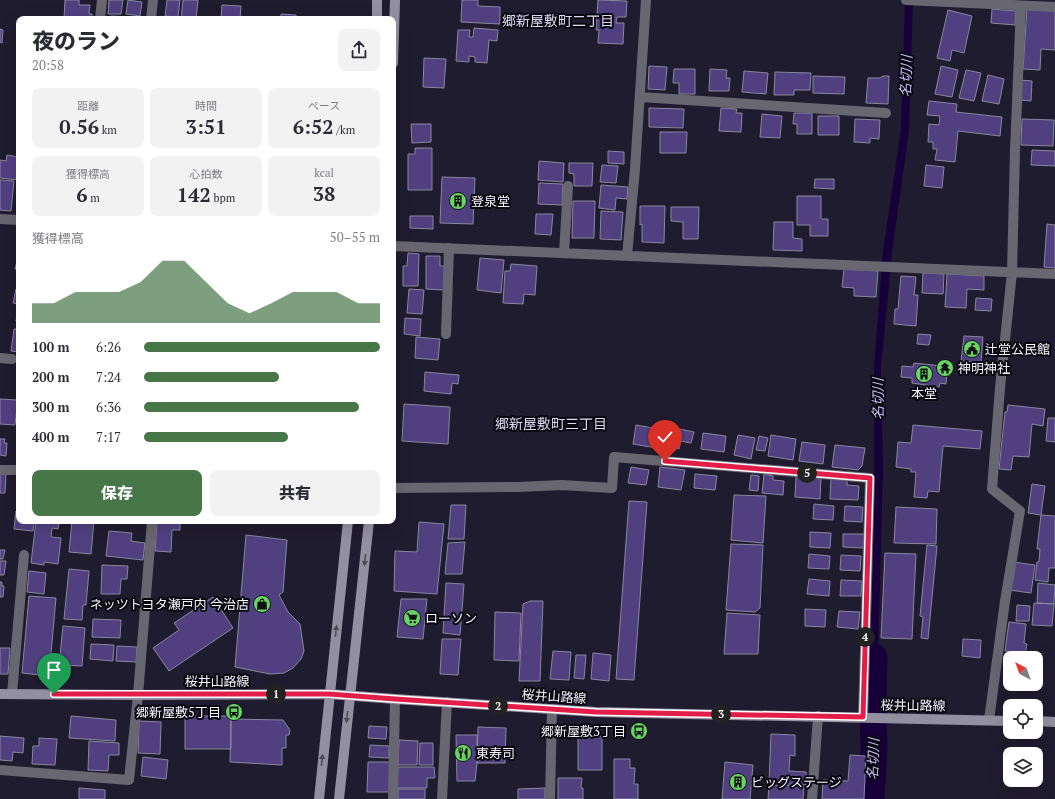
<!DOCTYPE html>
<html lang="ja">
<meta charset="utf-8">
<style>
:root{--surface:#fff;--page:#f2f2f3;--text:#2b2b33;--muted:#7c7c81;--accent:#477749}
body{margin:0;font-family:"PT Serif","Noto Sans JP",serif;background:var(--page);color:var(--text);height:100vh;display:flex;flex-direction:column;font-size:15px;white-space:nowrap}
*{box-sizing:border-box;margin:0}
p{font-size:13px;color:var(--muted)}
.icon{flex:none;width:22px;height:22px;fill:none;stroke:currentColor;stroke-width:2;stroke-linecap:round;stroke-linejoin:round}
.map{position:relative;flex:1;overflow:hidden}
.details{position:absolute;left:16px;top:16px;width:380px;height:508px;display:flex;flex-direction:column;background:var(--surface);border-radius:8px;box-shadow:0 4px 16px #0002}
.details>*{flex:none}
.needle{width:26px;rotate:319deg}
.controls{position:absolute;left:1003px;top:651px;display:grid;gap:8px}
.controls a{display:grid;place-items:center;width:40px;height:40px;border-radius:8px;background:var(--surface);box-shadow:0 4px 16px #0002;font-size:20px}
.pin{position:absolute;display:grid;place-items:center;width:34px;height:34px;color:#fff;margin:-41px -17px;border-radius:50% 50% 50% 0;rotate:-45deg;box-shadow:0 0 4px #0007}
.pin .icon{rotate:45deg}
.km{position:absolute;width:20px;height:20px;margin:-10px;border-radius:50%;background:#222;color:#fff;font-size:11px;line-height:20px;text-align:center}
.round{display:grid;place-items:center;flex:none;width:42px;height:42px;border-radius:8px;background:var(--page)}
.summary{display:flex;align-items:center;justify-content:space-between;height:68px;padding:0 16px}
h1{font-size:22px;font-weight:800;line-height:30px}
.metrics{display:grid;grid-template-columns:repeat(3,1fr);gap:6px;height:68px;padding:4px 16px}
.metrics div{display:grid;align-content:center;border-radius:8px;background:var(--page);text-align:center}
.metrics b{font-size:20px;font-weight:800}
.metrics small{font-size:11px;font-weight:400}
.metrics p{font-size:11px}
.chart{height:112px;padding:8px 16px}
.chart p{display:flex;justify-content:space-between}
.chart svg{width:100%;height:72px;margin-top:4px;fill:var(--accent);opacity:.7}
.cta{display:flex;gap:8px;margin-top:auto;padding:8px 16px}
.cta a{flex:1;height:46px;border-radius:8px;background:var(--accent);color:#fff;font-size:16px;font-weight:800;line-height:46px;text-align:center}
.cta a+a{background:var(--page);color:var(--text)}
ul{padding:0 16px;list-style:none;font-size:13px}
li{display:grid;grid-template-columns:64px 48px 1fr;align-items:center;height:30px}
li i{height:10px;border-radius:5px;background:var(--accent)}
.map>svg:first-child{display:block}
.water{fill:#17003a}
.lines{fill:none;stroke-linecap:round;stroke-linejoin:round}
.river{stroke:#17003a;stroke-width:27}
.building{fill:#504080;stroke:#8a869e}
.street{stroke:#686771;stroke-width:10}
.secondary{stroke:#9290a0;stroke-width:10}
.oneway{fill:#4e4c58}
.route-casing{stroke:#fff;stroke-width:8}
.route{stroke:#e11d48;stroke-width:5}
.labels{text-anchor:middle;stroke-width:4;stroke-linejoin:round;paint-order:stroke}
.poi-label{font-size:13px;fill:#f5f3fe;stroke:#090810;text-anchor:start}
.street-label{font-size:13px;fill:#f5f3fe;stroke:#090810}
.neighbourhood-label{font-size:14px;fill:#ddd8f3;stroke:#090810}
.water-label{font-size:14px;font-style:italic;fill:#c5baf4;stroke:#090810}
</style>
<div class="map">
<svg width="1055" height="799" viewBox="0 0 1055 799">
<rect width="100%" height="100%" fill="#201c2f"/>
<!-- water -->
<path class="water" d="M905,0h8l-4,131 -17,121 -11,115 2,102 -6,226h-8l3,-93 2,-132v-103l9,-116 18,-121z"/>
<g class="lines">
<!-- river -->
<path class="river" d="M871,799l3,-49 -1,-52 1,-41"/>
</g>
<!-- building -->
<path class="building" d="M65,0h14v5h11l-1,9h3v5h-28z
M109,0h14l-2,14h-13z
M128,0l14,2 -2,14 -14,-2z
M167,0h13l-2,17 -13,-1z
M183,0h15l-2,19h-15z
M462,0h16v6l22,1v17l-39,-2z
M598,0l29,1 -1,16h-9l-1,6h8l-1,21 -25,-1 1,-13h-3z
M222,5l19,1 -1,13h-19z
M1027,8l28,2v40l-14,-1 -1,21 -17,-1z
M992,9l24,2 -1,14 -24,-2z
M948,10l24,6 -8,37 -12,-3 -2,11 -13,-3z
M281,14l15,1v4h-15z
M111,16l21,1 -1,2h-20z
M474,28l24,2 -1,11 -8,-1 -2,23 -12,-1v-5l-6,-1v6l-13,-1 2,-31h12l-1,7h4z
M0,29l3,1 -1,13 -2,-1z
M424,58l22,1 -2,29 -21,-1z
M649,66l18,1 -2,23 -17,-1z
M941,66l17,4 -6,27 -17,-3z
M674,69h21v25h-16v-11h-6z
M710,69l17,1 -1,8h4l-1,13h-20z
M966,70l15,3 -7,28 -15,-3z
M744,71l24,2 -2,21 -24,-2z
M775,72l36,1 -1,17h-16v5h-20z
M988,75l16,4 -5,25 -17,-3z
M813,76l32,1 -1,17 -31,-1z
M883,76h6l-1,28 -22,-1 2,-25h12z
M1020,80l12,1 -1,20 -12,-1z
M929,101l28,3 -1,8 46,5 -2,19 -42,-5 -3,31 -20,-2 2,-11h-4v-7h-5l1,-18 10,1 1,-9 -13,-1z
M649,108l35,1 -1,19 -34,-1z
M721,108l16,1 -1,4h6l-1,19 -22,-1z
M794,113h18v21h-15v-10h-4z
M762,114l20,2 -2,22 -20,-1z
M818,116h21v19h-21z
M855,119l25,1 -1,19 -9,-1v5l-16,-1z
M1022,119l32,1 -1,26 -32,-1z
M411,124h20v18l-19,1z
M660,132h27l-1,21h-26z
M415,148h17v42h-24v-36h7z
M1032,150l23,1v15l-24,-1z
M608,151l16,1v12l-16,-1z
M7,155l12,2v23l-19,-2v-18l6,1z
M539,161l25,2 -1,19 -25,-2z
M569,163h24l-1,23h-18v-12l-5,-1z
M602,165l16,1 -2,17 -16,-1z
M926,165l18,2 -2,21 -18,-2z
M442,177l33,1 -2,46 -33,-1z
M815,179h19v10l-20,-1z
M0,180l14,1 -3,30 -11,-1z
M539,183l24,1 -1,21 -24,-1z
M601,185l27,2 -1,12 -11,-1 -1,12 -16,-2z
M797,196h24v23h7v17h-18v-11h-13z
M573,201h22l-1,37h-22z
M640,206h25l-1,37 -22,-1v-18l-2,1z
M671,207h28l-1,32h-15v-17l-12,-1z
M601,211l22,1 -2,28 -21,-1z
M536,214h17l-2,21 -16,-1z
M410,216h23v13l-23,-1z
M774,222h19v16l9,1v12l-29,-1z
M1047,224l8,1v43l-11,-1z
M408,253l11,1 -1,32h-15v-20h4z
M19,254v16l-4,-1z
M426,256h14v10h5l-1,24 -18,-1z
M480,258l24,2 -3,33 -24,-3z
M511,264l26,2 -2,29 -11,-1 -1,10 -20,-1 2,-32h5z
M844,269l34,2 -2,26 -22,-1v-8l-12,-1z
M923,273l21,1 -1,20 -21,-1z
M947,274l37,2v14l-17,-1 -1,19 -21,-1z
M901,276l15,1 -2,18h4l-2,31 -22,-2 1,-15h3z
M16,289h3v15l-6,-1z
M409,289l15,1 -2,24 -15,-1z
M976,298l16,1 -1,12 -16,-1z
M19,306v15h-3z
M405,318l16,1 -1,17 -16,-2z
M14,329h5v23l-8,-1z
M918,334l13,1 -2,10 -12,-1z
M964,336l19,1 -2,25 -20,-1z
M416,337l24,2 -2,21 -23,-2z
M914,363l29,3 -1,4 5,1 -1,13 -6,-1 -1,4 -27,-4v-5l-11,-1 1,-11 11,1z
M425,372l34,3 -1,9 -6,-1 -1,11 -27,-3z
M0,399l18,1 -3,25 -15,-1z
M404,404l46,3 -2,37 -46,-3z
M1008,405l37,4 -2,17 -11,-2 -3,33 -16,-1 -2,14 -12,-1 6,-57h2z
M1048,418h7v24l-9,-1z
M636,425l23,4 -3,19 -23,-4z
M913,425l69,6 -2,18 -37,-3 -4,46 -11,-1 -1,7 -13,-1 2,-25h-5v-3l-15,-2 2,-25 13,1z
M670,427l24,5 -3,11 -10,-2 -2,8 -13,-2z
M703,433l23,3 -2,16 -23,-3z
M738,435l17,3 -4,21 -17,-4z
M771,435l25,4 -3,21 -25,-4z
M759,436l9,2 -3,13 -9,-1z
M0,439h5l-1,4h3l-1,13 -6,-1z
M802,442l23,3 -2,19 -24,-3z
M835,445l30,3 -3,18 -4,4 -26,-3z
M631,467l18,3 -3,15 -18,-2z
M660,467l25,3 -4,20 -23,-3z
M0,473h6l-1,20h-5z
M695,474l22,2 -2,14 -21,-2z
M764,474l9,2v4l11,1 -1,14 -21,-2z
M751,475l8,1 -1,15 -9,-1z
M796,476l25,2 -1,21 -25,-2z
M831,478l16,1v6l12,1 -1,14 -28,-1z
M1032,484l13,2 -4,29 -13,-2z
M734,495l32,1 -3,47 -32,-3z
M629,501l18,1 -13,178 -18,-1z
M814,504l20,2 -1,14 -20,-1z
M451,505h15l-2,34h-16z
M845,506l18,1 -1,15 -18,-1z
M896,507l41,2 -1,35 -42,-1z
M16,511h3v10h15l-1,10 -19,-2z
M1041,515l14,1v52h-6l-1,14 -13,-2 2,-18h2l1,-13h-3z
M36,521h23l-1,8 -6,-1 -1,9 10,1 -3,26 -14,-2v3l-13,-2z
M72,521h22l-3,33 -22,-2z
M157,521h23v9h-8l-1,22 -16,-1z
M419,522l25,2 -7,70 -43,-3 1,-40 22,1z
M109,531l23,2 -1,8 14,2 -2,17 -37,-4z
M810,532l21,1 -1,15 -20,-1z
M843,534h21l-1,14 -20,-1z
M246,535l41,5 -4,52 -4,3 9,17 12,12 4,27 -3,8 -8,9 -9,5 -14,1 -35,-7z
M465,542l-3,32h-17l3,-31z
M731,544l32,1 -3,63 -5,4 -29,-2z
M927,545l10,1 -9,93 -7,-1 2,-21 -3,-1z
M0,550h5l-2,9h-3z
M885,553l31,1 -4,85 -31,-1z
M809,554l21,2 -1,13 -21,-1z
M841,555l20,1 -1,15 -20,-1z
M0,561h6l-2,14h-4z
M1013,562l22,3 -4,28 -22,-3z
M102,565l26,1 -1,13h-6l-1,15h-19z
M69,569l20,2 -3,34h-3l-1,15 -18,-1z
M29,571l17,2 -2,21 -17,-2z
M809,579l21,2 -1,15 -22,-2z
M841,580l21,1 -1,15h-21z
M0,582h2v4h2l-1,11h-3z
M446,583l18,1 -4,51 -17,-2z
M1038,583l17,2 -1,19 -17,-1z
M29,596l27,2 -7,78 -27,-3z
M213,597l20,31 -64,43 -16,-23 26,-18 -5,-7z
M401,599h26l-4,40 -26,-2z
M530,601h13l-3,80h-21l4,-77z
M1034,603l20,1 -2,22 -20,-1z
M1017,605l13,1 -1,15h-13z
M805,609l21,1 -1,17 -20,-1z
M839,611l21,1 -2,17 -21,-2z
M495,612l26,1 -2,48 -25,-1z
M727,613l33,2 -2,39h-34z
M93,619l28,1 -1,18 -28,-1z
M1009,622l17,2 -2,19 3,1 -2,10 -20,-3z
M63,626l22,2 -3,38 -23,-1z
M442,639h19l-3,36 -18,-1z
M963,639l18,1 -1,18 -18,-2z
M91,644l23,1 -1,16 -23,-2z
M117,646l20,1 -1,15 -20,-1z
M0,648h10l-2,26h-8z
M553,651l18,1 -2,28 -19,-1z
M593,653l18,2 -2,26 -18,-2z
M576,655h10l-2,24 -10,-1z
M71,716l45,4 -1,21 -46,-3z
M185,716h46v33h-46z
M231,719l52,1 7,10 -1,5h-3v13h-4v17l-52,-3z
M139,721l22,1 -1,32 -22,-1z
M369,726l18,1 -1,12 -18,-1z
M478,727l28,1 -1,35h-28z
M771,734l24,1v21l-5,-1 -1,16 17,1v13l-37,-2z
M456,735h21v28l-2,18h-18z
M0,736l24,2 -1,15 -10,-1 -1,9 -12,-1z
M578,736h24v34h-24z
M39,738l18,1 -2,26 -23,-1 1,-18h6z
M399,740l19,1 -1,24h-19z
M89,741l30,2v12h-10l-1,16 -20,-1z
M420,743h13v22h-14z
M370,745l19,1v12l-20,-1z
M850,755l16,1 -2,43h-42l1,-19 25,1z
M143,757l25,3 -2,19 -25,-3z
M614,759h16v9h5l-1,16h4v15h-24z
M368,762h24l-3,30h-22z
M725,762l28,3 -3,34h-28z
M398,767h36l1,11h-8v10h-30z
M558,778h24l-1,10h2v11h-25z
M769,785l35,1 -1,13h-35z
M79,788l26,2v9h-26z
M545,788v11h-27v-10z
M398,789h27v10h-27z"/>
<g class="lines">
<!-- street -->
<path class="street" d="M906,0l149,7
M100,19l2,-19
M151,19l2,-19
M640,97l246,16
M0,219l19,1
M393,246l662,28
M564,253l4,-67
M627,256l8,-87 11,-169
M446,334l3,-86
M0,358l12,1
M0,470h19
M393,488l125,-1 44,-2 50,3 2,-31 256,21 -7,239
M12,694l12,-139
M989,720l16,-119 15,-90 -28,-22 8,-101 12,-116 3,-122 6,-144
M0,770l129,10 9,-85 14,-174
M393,799l2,-100
M442,799l5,-97
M550,799l2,-90
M812,799l6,-83"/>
<!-- secondary -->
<path class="secondary" d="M377,19v-19
M393,63l2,-63
M0,694l138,1 191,-1 66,5 201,13 414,9
M1036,721l19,1
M319,799l29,-278
M339,799l30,-278"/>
</g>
<!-- one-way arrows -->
<defs><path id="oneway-solid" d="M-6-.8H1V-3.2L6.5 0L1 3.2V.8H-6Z"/></defs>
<g class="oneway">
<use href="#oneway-solid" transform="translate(365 560) rotate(96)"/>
<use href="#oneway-solid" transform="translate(336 631) rotate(-84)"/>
<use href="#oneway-solid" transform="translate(347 717) rotate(96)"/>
<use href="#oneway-solid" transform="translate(322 760) rotate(-84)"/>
</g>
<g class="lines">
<!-- route casing -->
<g class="route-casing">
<path id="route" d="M54,694h275l66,5 201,13 267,5 7,-239 -205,-17"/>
</g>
<!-- route -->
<use href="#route" class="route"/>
</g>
<!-- icons -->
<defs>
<g id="building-disc" transform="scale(0.9)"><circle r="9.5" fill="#69d464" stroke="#090810"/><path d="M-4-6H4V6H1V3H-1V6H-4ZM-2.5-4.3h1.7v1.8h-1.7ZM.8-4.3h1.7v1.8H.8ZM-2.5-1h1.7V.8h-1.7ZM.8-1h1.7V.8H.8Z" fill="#111"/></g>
<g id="civic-disc" transform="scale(0.9)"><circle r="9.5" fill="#69d464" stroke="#090810"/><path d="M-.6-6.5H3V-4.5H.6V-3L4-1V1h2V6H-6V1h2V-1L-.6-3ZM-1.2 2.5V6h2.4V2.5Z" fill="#111"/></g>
<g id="temple-disc" transform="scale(0.9)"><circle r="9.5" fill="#69d464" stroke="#090810"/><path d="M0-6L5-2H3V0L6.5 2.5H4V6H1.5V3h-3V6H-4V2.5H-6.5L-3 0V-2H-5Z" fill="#111"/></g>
<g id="shop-disc" transform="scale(0.9)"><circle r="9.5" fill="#69d464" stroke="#090810"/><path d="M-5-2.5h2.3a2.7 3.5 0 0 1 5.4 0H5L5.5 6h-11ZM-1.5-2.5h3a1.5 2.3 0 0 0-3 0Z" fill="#111"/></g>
<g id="supermarket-disc" transform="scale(0.9)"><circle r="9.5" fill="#69d464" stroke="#090810"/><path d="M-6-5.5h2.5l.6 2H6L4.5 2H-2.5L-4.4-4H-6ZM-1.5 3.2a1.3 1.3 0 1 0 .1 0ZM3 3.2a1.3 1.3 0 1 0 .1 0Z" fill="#111"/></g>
<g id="bus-disc" transform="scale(0.9)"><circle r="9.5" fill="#69d464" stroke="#090810"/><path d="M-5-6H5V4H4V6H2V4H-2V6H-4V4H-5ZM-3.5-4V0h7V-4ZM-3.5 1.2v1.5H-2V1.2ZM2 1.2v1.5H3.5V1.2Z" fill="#111"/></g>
<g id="restaurant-disc" transform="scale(0.9)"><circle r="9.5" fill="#69d464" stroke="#090810"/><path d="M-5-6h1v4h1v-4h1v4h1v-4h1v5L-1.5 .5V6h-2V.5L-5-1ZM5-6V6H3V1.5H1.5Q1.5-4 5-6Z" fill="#111"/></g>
</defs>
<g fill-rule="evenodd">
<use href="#building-disc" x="458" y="201"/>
<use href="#civic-disc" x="972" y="349"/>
<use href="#temple-disc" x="945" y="368"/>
<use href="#building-disc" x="924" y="374"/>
<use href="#shop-disc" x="262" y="604"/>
<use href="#supermarket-disc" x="412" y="618"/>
<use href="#bus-disc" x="234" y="712"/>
<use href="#bus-disc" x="639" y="731"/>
<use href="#restaurant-disc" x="463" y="753"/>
<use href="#building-disc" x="738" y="782"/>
</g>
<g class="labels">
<!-- poi labels -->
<g class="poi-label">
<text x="471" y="206">登泉堂</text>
<text x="985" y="354">辻堂公民館</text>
<text x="958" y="373">神明神社</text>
<text x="924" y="398" text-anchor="middle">本堂</text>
<text x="249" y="609" text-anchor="end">ネッツトヨタ瀬戸内 今治店</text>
<text x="425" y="623">ローソン</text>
<text x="221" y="717" text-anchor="end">郷新屋敷5丁目</text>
<text x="626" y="736" text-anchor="end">郷新屋敷3丁目</text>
<text x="476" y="758">東寿司</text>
<text x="751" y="787">ビッグステージ</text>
</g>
<!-- street labels -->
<g class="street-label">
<text x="217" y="686">桜井山路線</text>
<text transform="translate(554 696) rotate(4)" y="5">桜井山路線</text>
<text transform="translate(913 705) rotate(1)" y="5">桜井山路線</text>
</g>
<!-- neighbourhood labels -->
<g class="neighbourhood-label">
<text x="558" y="26">郷新屋敷町二丁目</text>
<text x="551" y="429">郷新屋敷町三丁目</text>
</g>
<!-- water labels -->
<g class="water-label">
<text transform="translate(906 76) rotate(-88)" y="5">名切川</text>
<text transform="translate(878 399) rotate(-90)" y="5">名切川</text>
<text transform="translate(873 759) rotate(-88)" y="5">名切川</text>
</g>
</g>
</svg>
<div class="controls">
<a><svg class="needle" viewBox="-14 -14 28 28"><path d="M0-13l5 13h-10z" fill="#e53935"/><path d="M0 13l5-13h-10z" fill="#7c7c81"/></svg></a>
<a><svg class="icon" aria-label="locate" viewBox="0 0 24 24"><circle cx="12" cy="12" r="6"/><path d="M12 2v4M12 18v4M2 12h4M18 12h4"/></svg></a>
<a><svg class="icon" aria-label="layers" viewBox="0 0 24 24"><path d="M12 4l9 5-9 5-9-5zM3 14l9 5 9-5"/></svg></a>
</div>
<div class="pin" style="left:54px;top:694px;background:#1e9e55"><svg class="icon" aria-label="arrive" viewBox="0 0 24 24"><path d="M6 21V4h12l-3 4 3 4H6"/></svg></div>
<div class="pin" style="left:665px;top:461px;background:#d93025"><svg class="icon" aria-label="check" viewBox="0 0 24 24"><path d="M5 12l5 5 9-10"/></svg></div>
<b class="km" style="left:276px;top:694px">1</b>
<b class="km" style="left:498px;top:706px">2</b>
<b class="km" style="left:721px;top:714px">3</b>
<b class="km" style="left:865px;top:637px">4</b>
<b class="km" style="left:807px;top:473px">5</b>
<section class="details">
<div class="summary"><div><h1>夜のラン</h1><p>20:58</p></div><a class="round"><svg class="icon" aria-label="share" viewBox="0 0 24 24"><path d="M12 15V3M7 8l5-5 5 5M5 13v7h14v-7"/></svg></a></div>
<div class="metrics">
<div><p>距離</p><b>0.56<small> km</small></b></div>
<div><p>時間</p><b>3:51</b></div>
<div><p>ペース</p><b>6:52<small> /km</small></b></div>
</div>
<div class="metrics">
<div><p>獲得標高</p><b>6<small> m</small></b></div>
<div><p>心拍数</p><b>142<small> bpm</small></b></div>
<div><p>kcal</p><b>38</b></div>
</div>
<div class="chart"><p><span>獲得標高</span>50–55 m</p>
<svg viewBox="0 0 160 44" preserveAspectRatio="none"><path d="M0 44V32L10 32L20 25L30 25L40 25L50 19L60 6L70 6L80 19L90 32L100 38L110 32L120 25L130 25L140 25L150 32L160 32V44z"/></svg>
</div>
<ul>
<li><b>100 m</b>6:26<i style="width:100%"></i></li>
<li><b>200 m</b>7:24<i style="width:57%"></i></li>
<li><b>300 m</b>6:36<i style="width:91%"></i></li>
<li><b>400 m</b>7:17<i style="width:61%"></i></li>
</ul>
<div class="cta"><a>保存</a><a>共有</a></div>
</section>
</div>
